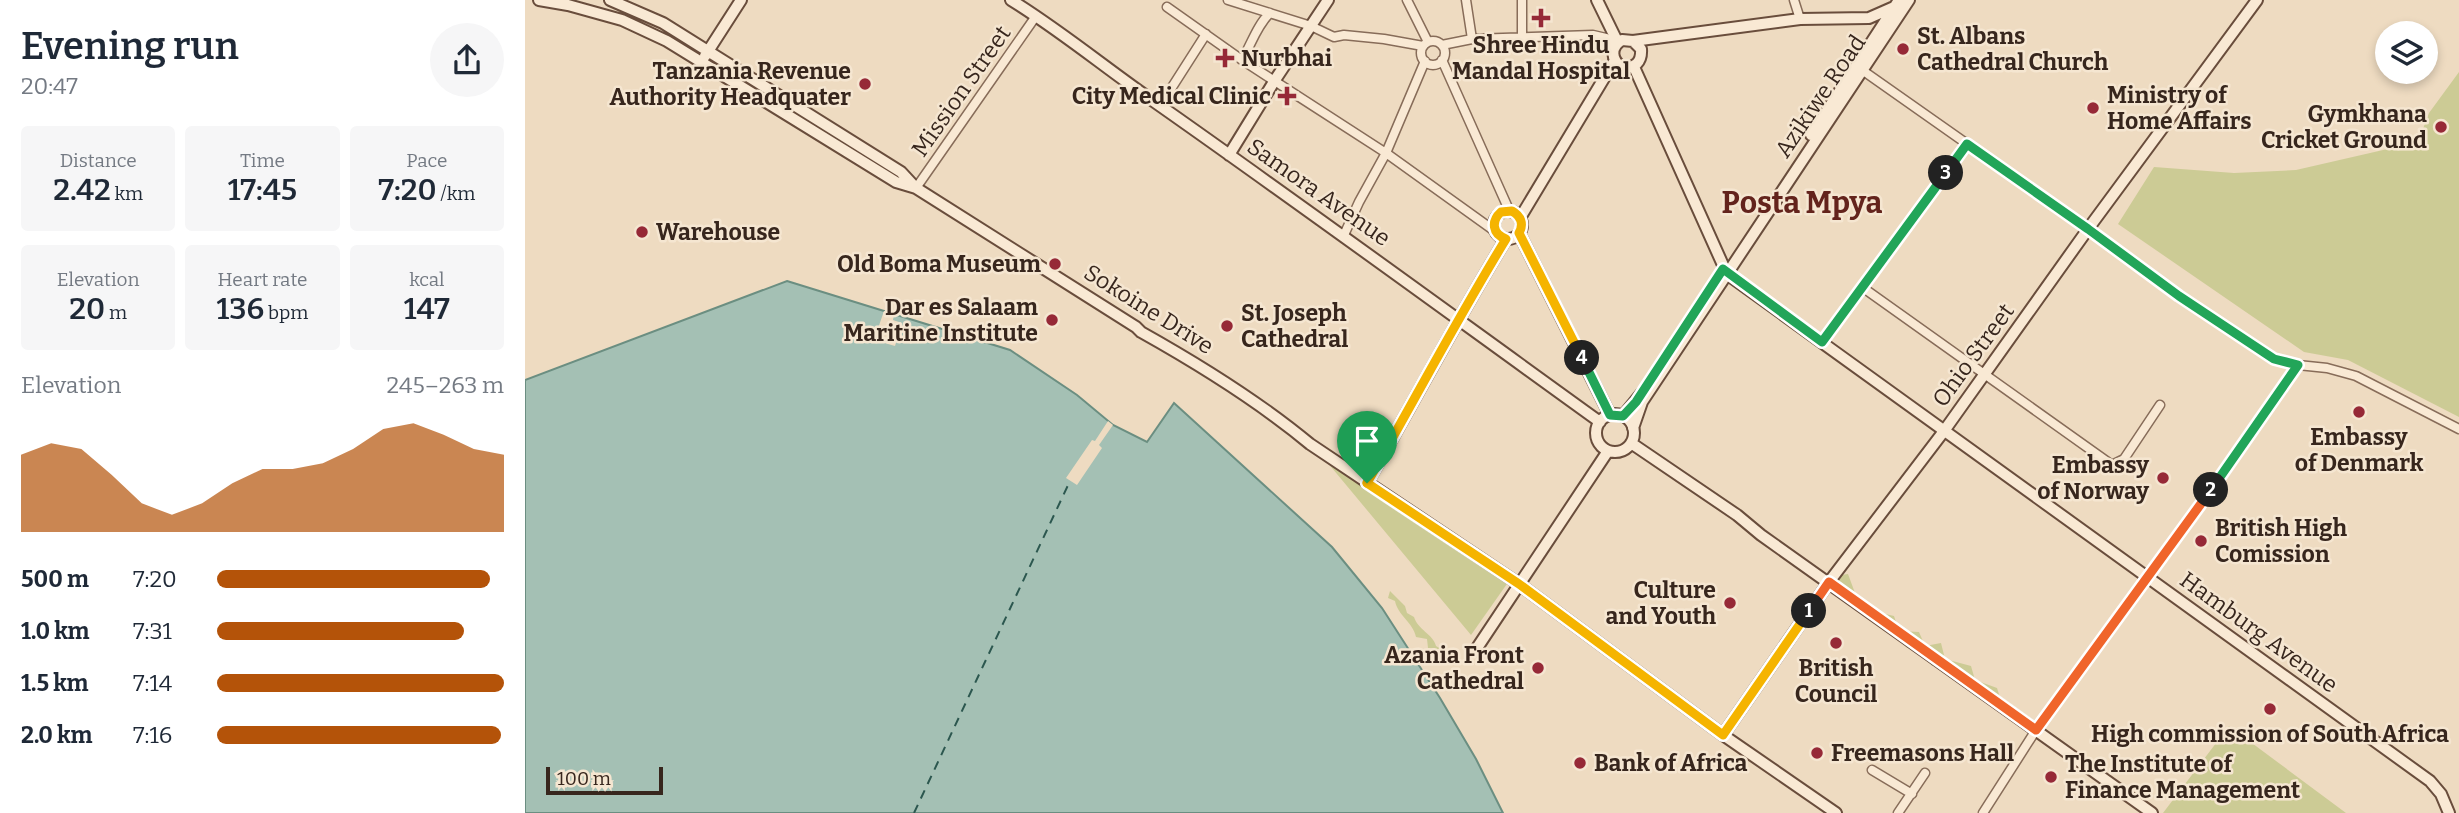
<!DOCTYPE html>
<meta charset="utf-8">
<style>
:root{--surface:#fff;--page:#f6f6f7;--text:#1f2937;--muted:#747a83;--accent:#b45309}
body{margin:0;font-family:Bitter,serif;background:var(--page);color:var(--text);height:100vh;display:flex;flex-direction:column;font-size:26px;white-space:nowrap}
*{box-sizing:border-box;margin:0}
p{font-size:23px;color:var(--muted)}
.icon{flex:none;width:38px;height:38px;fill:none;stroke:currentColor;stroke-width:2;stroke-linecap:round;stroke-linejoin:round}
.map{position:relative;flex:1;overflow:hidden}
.details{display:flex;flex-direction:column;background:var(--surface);width:525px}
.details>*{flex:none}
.tools{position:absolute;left:1850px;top:21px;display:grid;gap:14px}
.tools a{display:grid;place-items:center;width:63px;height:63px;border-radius:50%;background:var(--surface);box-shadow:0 4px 10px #0003;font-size:35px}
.scale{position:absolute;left:21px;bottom:18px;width:117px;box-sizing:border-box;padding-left:7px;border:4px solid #37261d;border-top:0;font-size:19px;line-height:24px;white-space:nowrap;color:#37261d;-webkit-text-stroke:5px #f5e6d1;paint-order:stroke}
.pin{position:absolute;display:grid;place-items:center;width:60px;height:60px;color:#fff;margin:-72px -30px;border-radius:50% 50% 50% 0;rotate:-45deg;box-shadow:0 0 7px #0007}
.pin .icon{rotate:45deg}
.km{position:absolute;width:35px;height:35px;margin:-18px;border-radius:50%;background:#222;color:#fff;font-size:19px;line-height:35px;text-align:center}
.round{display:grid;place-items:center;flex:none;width:74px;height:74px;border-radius:37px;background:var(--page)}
.overview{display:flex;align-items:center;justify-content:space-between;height:119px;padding:0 21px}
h1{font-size:38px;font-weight:600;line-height:52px}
.metrics{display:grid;grid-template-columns:repeat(3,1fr);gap:10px;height:119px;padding:7px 21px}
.metrics div{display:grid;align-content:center;border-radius:7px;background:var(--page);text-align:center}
.metrics b{font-size:30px;font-weight:600}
.metrics small{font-size:19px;font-weight:400}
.metrics p{font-size:19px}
.chart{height:196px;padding:14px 21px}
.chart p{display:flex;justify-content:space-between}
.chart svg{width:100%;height:126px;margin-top:7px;fill:var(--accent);opacity:.7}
ul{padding:0 21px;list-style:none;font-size:23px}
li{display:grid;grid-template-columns:112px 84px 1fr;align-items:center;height:52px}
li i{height:18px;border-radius:9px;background:var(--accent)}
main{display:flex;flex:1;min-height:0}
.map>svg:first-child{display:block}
.green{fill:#cccb95}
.water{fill:#a4c0b4;stroke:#6b8e81;stroke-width:2}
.pier{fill:#eedbc1}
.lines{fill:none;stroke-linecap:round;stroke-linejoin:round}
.ferry{stroke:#2c574f;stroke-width:2;stroke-dasharray:9 7;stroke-linecap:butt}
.street-casing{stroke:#876c59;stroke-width:11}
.secondary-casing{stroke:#694d3c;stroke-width:14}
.street{stroke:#f9e9d4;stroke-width:8}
.secondary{stroke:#f9e9d4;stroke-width:10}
.split-1-casing{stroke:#fff;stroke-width:14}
.split-2-casing{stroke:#fff;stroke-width:14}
.split-3-casing{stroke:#fff;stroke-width:14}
.split-4-casing{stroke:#fff;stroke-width:14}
.split-5-casing{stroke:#fff;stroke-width:14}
.split-1{stroke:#f5b400;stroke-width:9}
.split-2{stroke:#f0652b;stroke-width:9}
.split-3{stroke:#22a559;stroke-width:9}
.split-4{stroke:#22a559;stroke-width:9}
.split-5{stroke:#f5b400;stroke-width:9}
.poi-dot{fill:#962937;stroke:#f5e6d1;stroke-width:2.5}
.labels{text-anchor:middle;stroke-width:5;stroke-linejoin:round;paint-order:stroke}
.poi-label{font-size:23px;font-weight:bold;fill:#37261d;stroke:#f5e6d1;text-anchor:start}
.street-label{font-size:23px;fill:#37261d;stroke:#f5e6d1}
.district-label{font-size:30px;font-weight:bold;fill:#63231c;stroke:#f5e6d1}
</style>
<main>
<section class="details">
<div class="overview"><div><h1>Evening run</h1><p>20:47</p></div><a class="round"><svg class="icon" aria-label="share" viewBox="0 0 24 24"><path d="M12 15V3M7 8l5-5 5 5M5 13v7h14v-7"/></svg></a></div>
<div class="metrics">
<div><p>Distance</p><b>2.42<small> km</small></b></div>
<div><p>Time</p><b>17:45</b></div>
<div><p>Pace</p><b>7:20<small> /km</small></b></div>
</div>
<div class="metrics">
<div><p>Elevation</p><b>20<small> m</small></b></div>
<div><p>Heart rate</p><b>136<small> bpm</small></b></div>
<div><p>kcal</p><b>147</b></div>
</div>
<div class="chart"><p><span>Elevation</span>245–263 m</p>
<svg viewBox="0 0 160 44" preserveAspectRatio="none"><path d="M0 44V17L10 13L20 15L30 24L40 34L50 38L60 34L70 27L80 22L90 22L100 20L110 15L120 8L130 6L140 10L150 15L160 17V44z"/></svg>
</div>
<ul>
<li><b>500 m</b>7:20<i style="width:95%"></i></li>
<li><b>1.0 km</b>7:31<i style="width:86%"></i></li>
<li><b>1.5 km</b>7:14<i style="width:100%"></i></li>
<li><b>2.0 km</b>7:16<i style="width:99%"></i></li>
</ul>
</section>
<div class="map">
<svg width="1934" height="813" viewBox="0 0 1934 813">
<rect width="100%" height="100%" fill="#eedbc1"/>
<!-- green -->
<path class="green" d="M1934,72v345l-111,-57 -44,-8 -186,-128 36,-57 80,6 62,-3 122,-28 11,-29z
M797,456l187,125 -38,54z
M1323,574l7,19 26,20 13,3 5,15 20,1 6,14 16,-3 4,16 26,7 4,14 22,8 6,19 15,2 6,14 -5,3 -21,-18 -17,-9 -10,-15 -16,-3 -13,-17 -10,2 -12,-17 -13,-1 -13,-15 -10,-4 -7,-13 -45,-26 3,-14z
M865,591l15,15 2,7 7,4c4,13 19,17 22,29l13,8 3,4 -7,3 -3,-6h-7l-1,-7h-6l-1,-9 -11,-2c-3,-15 -18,-21 -21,-36l-7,-3z
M1704,726l117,87h-183z"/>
<!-- water -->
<path class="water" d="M262,281l223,69 67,45 36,30 34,17 27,-39 158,144 50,61 58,90 36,61 27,54h-978v-433z"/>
<!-- pier -->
<path class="pier" d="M359,311l10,3 -1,6 9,3 -7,23 -21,-6z
M583,421l5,4 -14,20 3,3 -25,37 -11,-7 26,-38 3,1z"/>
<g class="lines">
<!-- ferry -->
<path class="ferry" d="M389,813l156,-332"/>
<!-- street casing -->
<g class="street-casing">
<path id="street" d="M703,0l83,26 23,11 10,-2 40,4 39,7
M882,0l21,42
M941,0l6,39
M997,0v38
M1269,0l6,19
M642,7l75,53 144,93 110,79
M896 53a12 12 0 1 1 24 0a12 12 0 1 1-24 0Z
M917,45l30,-6 121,-4 13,3 9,7
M717,60c9,-15 15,-35 28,-47
M917,60l67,150
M1337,70l226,159 91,68 95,62 24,6 29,3 29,8 103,53
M635,106l46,-72
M391,188l120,-172
M819,235l15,-33 27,-49 39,-92
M1337,287l250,178 12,-6 36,-54
M1297,342l145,-198
M1347,770l40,24
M1373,813l27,-40
M1458,813l53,-83 190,-260 72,-105"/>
</g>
<!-- secondary casing -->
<g class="secondary-casing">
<path id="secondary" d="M14,0l29,5 54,15 45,21 229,141 20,6 220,139 5,5c59,33 116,68 169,112l209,140 204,151 113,78
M85,0l53,23 238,149 13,14
M486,0c52,32 98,71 148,105 148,104 294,211 441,317
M1072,0l21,43
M1108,41l8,8c1,13 -6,20 -19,18 -11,-7 -12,-20 0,-27l11,1 167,-22 69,-1 25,-11
M180,56l36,-56
M1109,67l93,207 703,507 11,13 8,19
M1286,135l88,-135
M704,155l46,-75 53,-80
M969 225a14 14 0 1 1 28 0a14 14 0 1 1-28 0Z
M995,218l95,-158
M994,233l91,182
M1071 433a19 19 0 1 1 38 0a19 19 0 1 1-38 0Z
M1098,416l18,-22
M1108,428l9,-26 267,-402
M1106,443l106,72 24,20 391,278
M842,483c47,-81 90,-164 139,-244
M950,651l133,-200
M1198,735l106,-153 115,-151 144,-202 169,-229"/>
</g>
<!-- street -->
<use href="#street" class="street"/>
<!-- secondary -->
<use href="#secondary" class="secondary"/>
</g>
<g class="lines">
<!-- split-1 casing -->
<g class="split-1-casing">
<path id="split-1" d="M842,483l152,101 204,151 86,-124"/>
</g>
<!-- split-2 casing -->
<g class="split-2-casing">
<path id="split-2" d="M1284,611l20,-29 207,148 175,-240"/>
</g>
<!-- split-3 casing -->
<g class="split-3-casing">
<path id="split-3" d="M1421,173l21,-29 121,85 91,67 95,63 24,6 -87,125"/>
</g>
<!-- split-4 casing -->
<g class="split-4-casing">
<path id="split-4" d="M1057,358l28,57 13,1 13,-14 87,-133 99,73 124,-169"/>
</g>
<!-- split-5 casing -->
<g class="split-5-casing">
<path id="split-5" d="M842,483c47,-82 90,-164 139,-244 -14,-5 -15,-18 -5,-27l11,-1c9,5 12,13 7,22l63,125"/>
</g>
<!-- split-1 -->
<use href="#split-1" class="split-1"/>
<!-- split-2 -->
<use href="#split-2" class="split-2"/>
<!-- split-3 -->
<use href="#split-3" class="split-3"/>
<!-- split-4 -->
<use href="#split-4" class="split-4"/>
<!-- split-5 -->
<use href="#split-5" class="split-5"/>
</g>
<!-- markers -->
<g class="poi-dot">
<path d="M1012.5 7.5h7v7h7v7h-7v7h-7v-7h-7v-7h7z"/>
<circle cx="1378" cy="49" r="7"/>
<path d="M696.5 47.5h7v7h7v7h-7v7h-7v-7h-7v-7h7z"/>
<circle cx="340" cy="84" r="7"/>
<path d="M758.5 85.5h7v7h7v7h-7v7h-7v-7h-7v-7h7z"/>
<circle cx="1568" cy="108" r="7"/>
<circle cx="1916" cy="127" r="7"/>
<circle cx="117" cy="232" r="7"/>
<circle cx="530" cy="264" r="7"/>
<circle cx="527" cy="320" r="7"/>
<circle cx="702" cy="326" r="7"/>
<circle cx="1834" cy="412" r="7"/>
<circle cx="1638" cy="478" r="7"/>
<circle cx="1676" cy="541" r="7"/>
<circle cx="1205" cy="603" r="7"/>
<circle cx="1311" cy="643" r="7"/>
<circle cx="1013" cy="668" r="7"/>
<circle cx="1745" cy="709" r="7"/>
<circle cx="1292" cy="753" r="7"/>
<circle cx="1055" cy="763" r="7"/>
<circle cx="1526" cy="777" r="7"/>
</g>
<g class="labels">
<!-- poi labels -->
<g class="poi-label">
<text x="1392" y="44">St. Albans<tspan x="1392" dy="26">Cathedral Church</tspan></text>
<text x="1016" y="53" text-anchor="middle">Shree Hindu<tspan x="1016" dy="26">Mandal Hospital</tspan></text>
<text x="716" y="66">Nurbhai</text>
<text x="326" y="79" text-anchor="end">Tanzania Revenue<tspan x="326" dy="26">Authority Headquater</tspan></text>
<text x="1582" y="103">Ministry of<tspan x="1582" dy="26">Home Affairs</tspan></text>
<text x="746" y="104" text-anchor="end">City Medical Clinic</text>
<text x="1902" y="122" text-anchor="end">Gymkhana<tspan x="1902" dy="26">Cricket Ground</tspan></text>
<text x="131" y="240">Warehouse</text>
<text x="516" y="272" text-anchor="end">Old Boma Museum</text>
<text x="513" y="315" text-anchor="end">Dar es Salaam<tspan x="513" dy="26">Maritine Institute</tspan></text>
<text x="716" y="321">St. Joseph<tspan x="716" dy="26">Cathedral</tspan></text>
<text x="1834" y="445" text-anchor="middle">Embassy<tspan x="1834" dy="26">of Denmark</tspan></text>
<text x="1624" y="473" text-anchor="end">Embassy<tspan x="1624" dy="26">of Norway</tspan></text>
<text x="1690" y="536">British High<tspan x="1690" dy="26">Comission</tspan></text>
<text x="1191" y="598" text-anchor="end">Culture<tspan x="1191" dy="26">and Youth</tspan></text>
<text x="999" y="663" text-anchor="end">Azania Front<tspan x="999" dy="26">Cathedral</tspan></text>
<text x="1311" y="676" text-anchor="middle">British<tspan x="1311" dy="26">Council</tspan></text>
<text x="1745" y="742" text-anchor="middle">High commission of South Africa</text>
<text x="1306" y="761">Freemasons Hall</text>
<text x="1069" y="771">Bank of Africa</text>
<text x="1540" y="772">The Institute of<tspan x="1540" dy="26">Finance Management</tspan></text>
</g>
<!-- street labels -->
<g class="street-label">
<text transform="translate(436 91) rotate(-55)" y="8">Mission Street</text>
<text transform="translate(1295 96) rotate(-56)" y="8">Azikiwe Road</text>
<text transform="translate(794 192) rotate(35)" y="8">Samora Avenue</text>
<text transform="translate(624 309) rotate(32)" y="8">Sokoine Drive</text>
<text transform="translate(1448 355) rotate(-54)" y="8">Ohio Street</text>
<text transform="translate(1734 632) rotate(36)" y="8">Hamburg Avenue</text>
</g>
<!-- district labels -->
<g class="district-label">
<text x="1277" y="213">Posta Mpya</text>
</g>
</g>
</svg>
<div class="tools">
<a><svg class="icon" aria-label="layers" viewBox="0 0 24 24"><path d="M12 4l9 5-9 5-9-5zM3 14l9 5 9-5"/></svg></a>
</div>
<div class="scale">100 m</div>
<div class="pin" style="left:842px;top:483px;background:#1e9e55"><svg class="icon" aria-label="arrive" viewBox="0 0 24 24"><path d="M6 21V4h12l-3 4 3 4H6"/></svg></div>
<b class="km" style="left:1284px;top:611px">1</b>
<b class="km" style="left:1686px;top:490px">2</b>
<b class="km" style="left:1421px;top:173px">3</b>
<b class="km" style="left:1057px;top:358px">4</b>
</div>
</main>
